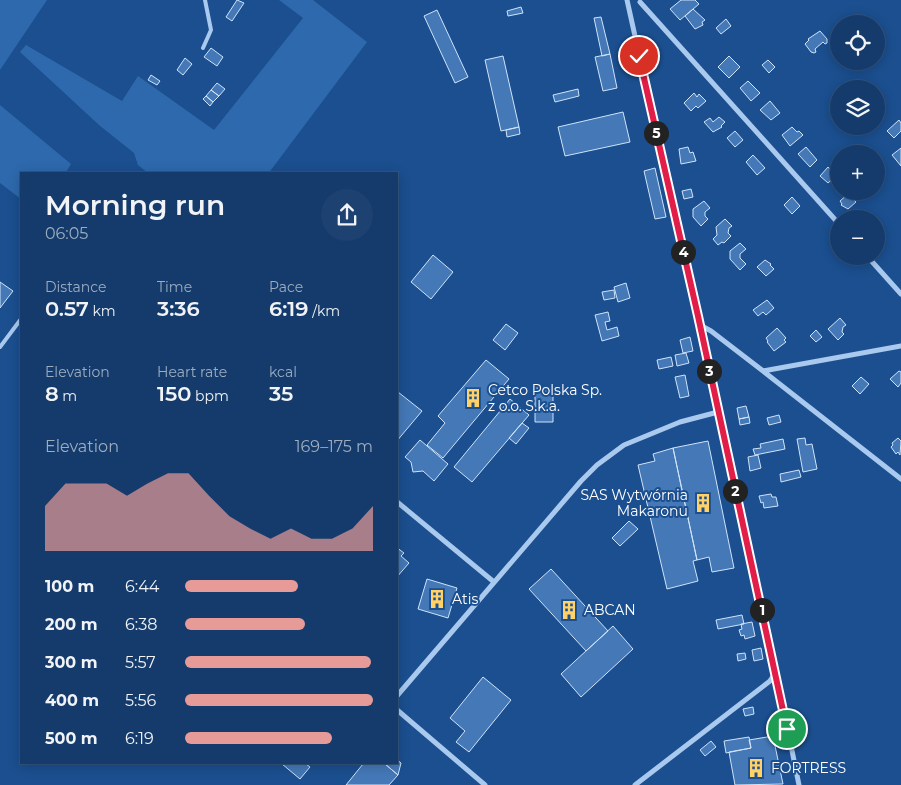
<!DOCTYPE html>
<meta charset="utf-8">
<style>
:root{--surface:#143b6b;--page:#1d4271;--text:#f1f3f6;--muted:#9dadc1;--line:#33557e;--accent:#e69b98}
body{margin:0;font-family:Montserrat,sans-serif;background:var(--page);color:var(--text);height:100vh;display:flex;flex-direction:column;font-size:19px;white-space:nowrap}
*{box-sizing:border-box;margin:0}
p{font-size:16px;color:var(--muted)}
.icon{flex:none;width:28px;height:28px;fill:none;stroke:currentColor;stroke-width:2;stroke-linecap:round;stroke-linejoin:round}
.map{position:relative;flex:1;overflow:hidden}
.details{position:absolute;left:20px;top:172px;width:378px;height:592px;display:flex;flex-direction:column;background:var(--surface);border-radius:0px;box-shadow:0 2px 12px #0003,0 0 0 1px var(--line)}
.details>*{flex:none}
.tools{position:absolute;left:830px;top:15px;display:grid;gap:10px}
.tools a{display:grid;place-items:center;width:55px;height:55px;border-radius:50%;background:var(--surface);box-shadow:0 2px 12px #0003,0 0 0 1px var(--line);font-size:25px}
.pin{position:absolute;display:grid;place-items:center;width:42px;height:42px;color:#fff;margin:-21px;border:2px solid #fff;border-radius:50%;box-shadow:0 1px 5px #0007}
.km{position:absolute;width:25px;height:25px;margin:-12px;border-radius:50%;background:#222;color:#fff;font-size:14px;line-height:25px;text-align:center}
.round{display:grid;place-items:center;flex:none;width:52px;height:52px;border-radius:26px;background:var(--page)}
.overview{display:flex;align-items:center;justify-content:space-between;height:85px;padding:0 25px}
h1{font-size:28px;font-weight:600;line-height:38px}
.figures{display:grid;grid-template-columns:repeat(3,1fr);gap:8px;height:85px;padding:5px 25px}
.figures div{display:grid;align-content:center}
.figures b{font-size:21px;font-weight:600}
.figures small{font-size:14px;font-weight:400}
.figures p{font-size:14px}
.chart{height:140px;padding:10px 25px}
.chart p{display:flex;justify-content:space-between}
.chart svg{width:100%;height:90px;margin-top:5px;fill:var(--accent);opacity:.7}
ul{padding:0 25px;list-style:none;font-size:16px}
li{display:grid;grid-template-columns:80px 60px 1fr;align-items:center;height:38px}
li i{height:12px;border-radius:6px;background:var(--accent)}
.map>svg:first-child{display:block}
.green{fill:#2e69ad}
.building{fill:#4478b7;stroke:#cfe3fa}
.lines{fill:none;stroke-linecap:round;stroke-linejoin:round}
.service{stroke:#a9c9ee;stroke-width:4}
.minor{stroke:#a9c9ee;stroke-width:5}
.route-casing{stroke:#fff;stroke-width:10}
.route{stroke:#e11d48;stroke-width:6}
.labels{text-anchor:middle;stroke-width:4;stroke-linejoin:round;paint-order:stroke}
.poi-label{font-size:14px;fill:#fff;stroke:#1b4f8f;text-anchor:start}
</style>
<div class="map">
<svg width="901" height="785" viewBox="0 0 901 785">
<rect width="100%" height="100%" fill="#1b4f8f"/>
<!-- green -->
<path class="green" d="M0,0h47l-47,70z
M279,0h34l54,42 -99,132h-119l-11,-9 -4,-12 -35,-28 -79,-73 6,-7 96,56 16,-25 76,54 89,-112z
M0,105l71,59 -6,10h-44v25l-21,-16z"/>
<!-- building -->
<path class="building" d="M237,0l7,3 -12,18 -6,-4z
M681,0h14l4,4 -19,16 -10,-11z
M521,7l2,6 -15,3 -1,-5z
M693,9l12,11 -3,2 1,3 -8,4 -10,-13z
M437,10l31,67 -13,6 -31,-67z
M601,17l9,37 -8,2 -8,-38z
M726,19l5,7 -10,8 -5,-6z
M820,31l7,8v4l-2,1 -2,-2 -8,7 1,3 -2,1 -3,-1 -6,-8 4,-4 -1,-1z
M211,48l12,9 -6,9 -13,-9z
M610,54l7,34 -14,3 -8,-34z
M503,56l16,71 -18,4 -16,-71z
M729,56l11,11 -11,11 -11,-11z
M185,58l7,6 -9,11 -6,-5z
M768,60l7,7 -6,6 -7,-8z
M151,75l9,6 -3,4 -9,-5z
M748,81l12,12 -9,8 -11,-13z
M217,83l8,6 -6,7 -8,-6z
M578,89l1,7 -24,6 -2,-7z
M211,90l8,6 -6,6 -7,-6z
M694,93l3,4 2,-3 7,7 -8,7 -2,-2 -5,5 -7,-8z
M206,96l7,6 -3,4 -7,-7z
M770,101l10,12 -9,7 -11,-10z
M623,112l7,30 -65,14 -7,-29z
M719,117l6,5 -4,4 1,1 -9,5 -9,-10 6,-4 3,4z
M899,120l2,3v8l-7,7 -7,-7z
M519,127l1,7 -13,3 -1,-7z
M792,127l5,5 2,-1 4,4 -13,11 -8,-11z
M735,131l8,9 -8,7 -8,-9z
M688,147l2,6 3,-1 3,9 -15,3 -2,-15z
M806,147l11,13 -7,7 -12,-13z
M901,148v18l-9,-11z
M753,155l12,13 -8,7 -11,-13z
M828,167l8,9 -8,7 -8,-7z
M655,168l11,49 -11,2 -11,-48z
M691,189l2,8 -9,2 -2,-8z
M848,194l8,8 -8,7 -7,-4 1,-1 -2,-3z
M792,197l8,9 -8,8 -8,-9z
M704,201l6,7 -5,4v4l3,3 -7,7 -8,-9v-8z
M865,212l6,7h-14z
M725,219l7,7 -3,2 -1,5 3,3 -7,7 -2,-1 -4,3 -5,-6 4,-4 -1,-8z
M740,243l6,6 -6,5v4l6,6 -6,6 -10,-11v-8z
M433,255l20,17 -22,27 -20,-17z
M765,260l6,4 -1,1 4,4 -8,7 -9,-9z
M0,282l13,9 -13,17z
M626,283l4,15 -12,4 -4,-15z
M614,290l1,8 -11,2 -2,-8z
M767,300l7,8 -8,7 -3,-3 -5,4 -5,-6z
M608,312l2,9 -5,1 2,8 10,-3 2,9 -17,5 -7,-26z
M840,318l6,7 -3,2 -1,5 2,2 -6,6 -10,-11z
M506,324l12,9 -13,17 -12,-10z
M777,328l9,10 -2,2 2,2 -12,9 -7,-9 1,-1 -2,-3z
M816,330l6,7 -6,5 -6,-6z
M690,337l3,14 -10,2 -3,-13z
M686,353l3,10 -12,3 -2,-11z
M671,357l2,9 -14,3 -2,-9z
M486,360l23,19 -66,79 -16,-13 18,-22 -7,-7z
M899,371l2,1v11l-3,4 -8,-8z
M685,375l4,21 -9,2 -5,-21z
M861,377l8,7 -9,10 -8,-8z
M535,388h18v34h-18z
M398,392l24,19 -26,31v-48z
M510,399l19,16 -57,67 -18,-15z
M746,406l3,11 -10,2 -2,-11z
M779,415l2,7 -12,3 -2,-7z
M749,417l1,6 -10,2 -1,-6z
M522,423l7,5 -13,16 -7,-6z
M805,438l1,7 6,-1 5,25 -14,3 -6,-33z
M898,438l3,3 -1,14 -2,-3 -2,2 -5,-7 2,-2 -1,-2z
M783,439l2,10 -30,6 -2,-6 8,-1 -1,-4z
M420,440l28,24 -14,17 -11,-10 -10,1 -2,-10 -6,-5z
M708,441l26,127 -22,4 -3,-15 -12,3 -24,-112z
M673,448l24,112 -4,1 5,20 -31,8 -29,-124 17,-4 -2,-7z
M758,455l3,13 -11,3 -2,-14z
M799,470l2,7 -20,5 -1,-8z
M771,494l1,3h4l2,9 -14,2 -1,-6 -2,1 -2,-7z
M629,521l9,8 -18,17 -8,-8z
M396,547l8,6 -3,3 8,7 -13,15z
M551,569l57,62 -22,20 -57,-62z
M427,579l30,9 -9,30 -30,-9z
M742,615l2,9 -26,5 -2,-9z
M752,622l3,14 -10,3 -1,-4 -3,1 -2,-6 3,-1 -1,-5z
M613,626l20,23 -52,48 -20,-23z
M761,648l2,11 -9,2 -2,-11z
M745,653l1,6 -8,2 -1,-7z
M483,677l28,23 -42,52 -13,-10 9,-11 -15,-13z
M753,707l1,7 -9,2 -2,-7z
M773,736l10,48 -48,1 -6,-33 22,-4 -2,-8z
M749,737l2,11 -25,5 -2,-12z
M711,741l5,6 -11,9 -5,-6z
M396,759l5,4 -3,12 -13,-11h11z
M282,764h24l4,3 -10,12z
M363,764h22l13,11 -9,10h-43z"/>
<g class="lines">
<!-- service -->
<path class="service" d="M203,48l8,-18 -6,-30
M0,347l21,-28"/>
<!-- minor -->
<path class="minor" d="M627,0l149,672 23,113
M640,2l199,222
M867,256l34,38
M700,325l11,6 52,40 138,108
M763,371l138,-25
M396,501l98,81
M396,697l185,-216 16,-16 27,-20 56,-23 38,-10
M396,709l89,76
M635,785l135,-104 6,-9"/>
</g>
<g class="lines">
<!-- route casing -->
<g class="route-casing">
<path id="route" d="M639,56l59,260 89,413"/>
</g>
<!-- route -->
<use href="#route" class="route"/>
</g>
<!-- icons -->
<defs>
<g id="building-bare" transform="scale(1.5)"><path d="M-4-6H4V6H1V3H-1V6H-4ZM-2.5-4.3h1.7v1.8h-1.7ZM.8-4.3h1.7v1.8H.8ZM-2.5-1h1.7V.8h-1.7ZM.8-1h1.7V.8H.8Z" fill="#ffd166" stroke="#1b4f8f" stroke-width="2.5" paint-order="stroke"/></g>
</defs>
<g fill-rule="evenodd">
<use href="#building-bare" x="473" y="398"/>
<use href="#building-bare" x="703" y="503"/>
<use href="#building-bare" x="437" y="599"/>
<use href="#building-bare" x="569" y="610"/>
<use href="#building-bare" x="756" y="768"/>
</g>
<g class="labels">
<!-- poi labels -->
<g class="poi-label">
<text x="488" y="395">Cetco Polska Sp.<tspan x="488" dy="16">z o.o. S.k.a.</tspan></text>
<text x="688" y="500" text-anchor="end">SAS Wytwórnia<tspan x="688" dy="16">Makaronu</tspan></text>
<text x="452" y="604">Atis</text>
<text x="584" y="615">ABCAN</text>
<text x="771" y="773">FORTRESS</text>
</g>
</g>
</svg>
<div class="tools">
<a><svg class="icon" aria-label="locate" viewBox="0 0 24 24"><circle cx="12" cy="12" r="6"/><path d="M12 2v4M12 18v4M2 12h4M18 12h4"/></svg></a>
<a><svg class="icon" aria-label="layers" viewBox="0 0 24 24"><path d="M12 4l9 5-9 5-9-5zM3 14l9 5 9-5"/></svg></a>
<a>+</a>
<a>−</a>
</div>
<div class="pin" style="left:787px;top:729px;background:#1e9e55"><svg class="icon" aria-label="arrive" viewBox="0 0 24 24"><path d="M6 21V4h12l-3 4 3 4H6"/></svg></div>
<div class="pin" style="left:639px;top:56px;background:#d93025"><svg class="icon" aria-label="check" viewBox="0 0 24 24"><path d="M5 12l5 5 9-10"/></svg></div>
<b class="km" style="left:762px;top:610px">1</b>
<b class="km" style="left:735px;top:491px">2</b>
<b class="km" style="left:709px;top:371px">3</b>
<b class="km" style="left:683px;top:252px">4</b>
<b class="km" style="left:656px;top:133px">5</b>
<section class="details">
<div class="overview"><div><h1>Morning run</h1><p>06:05</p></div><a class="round"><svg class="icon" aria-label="share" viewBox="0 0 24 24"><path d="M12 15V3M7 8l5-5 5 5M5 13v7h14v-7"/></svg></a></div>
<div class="figures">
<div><p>Distance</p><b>0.57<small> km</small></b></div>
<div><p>Time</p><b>3:36</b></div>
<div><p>Pace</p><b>6:19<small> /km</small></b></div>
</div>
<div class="figures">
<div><p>Elevation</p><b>8<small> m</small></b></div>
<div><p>Heart rate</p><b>150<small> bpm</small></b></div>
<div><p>kcal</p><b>35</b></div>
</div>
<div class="chart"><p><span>Elevation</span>169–175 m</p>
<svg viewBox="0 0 160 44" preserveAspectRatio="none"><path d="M0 44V22L10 11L20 11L30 11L40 17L50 11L60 6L70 6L80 17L90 27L100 33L110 38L120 33L130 38L140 38L150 33L160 22V44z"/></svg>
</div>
<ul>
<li><b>100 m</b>6:44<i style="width:60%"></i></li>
<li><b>200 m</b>6:38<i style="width:64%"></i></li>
<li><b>300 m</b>5:57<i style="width:99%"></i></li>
<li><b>400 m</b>5:56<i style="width:100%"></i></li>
<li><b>500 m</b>6:19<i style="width:78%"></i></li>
</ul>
</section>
</div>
